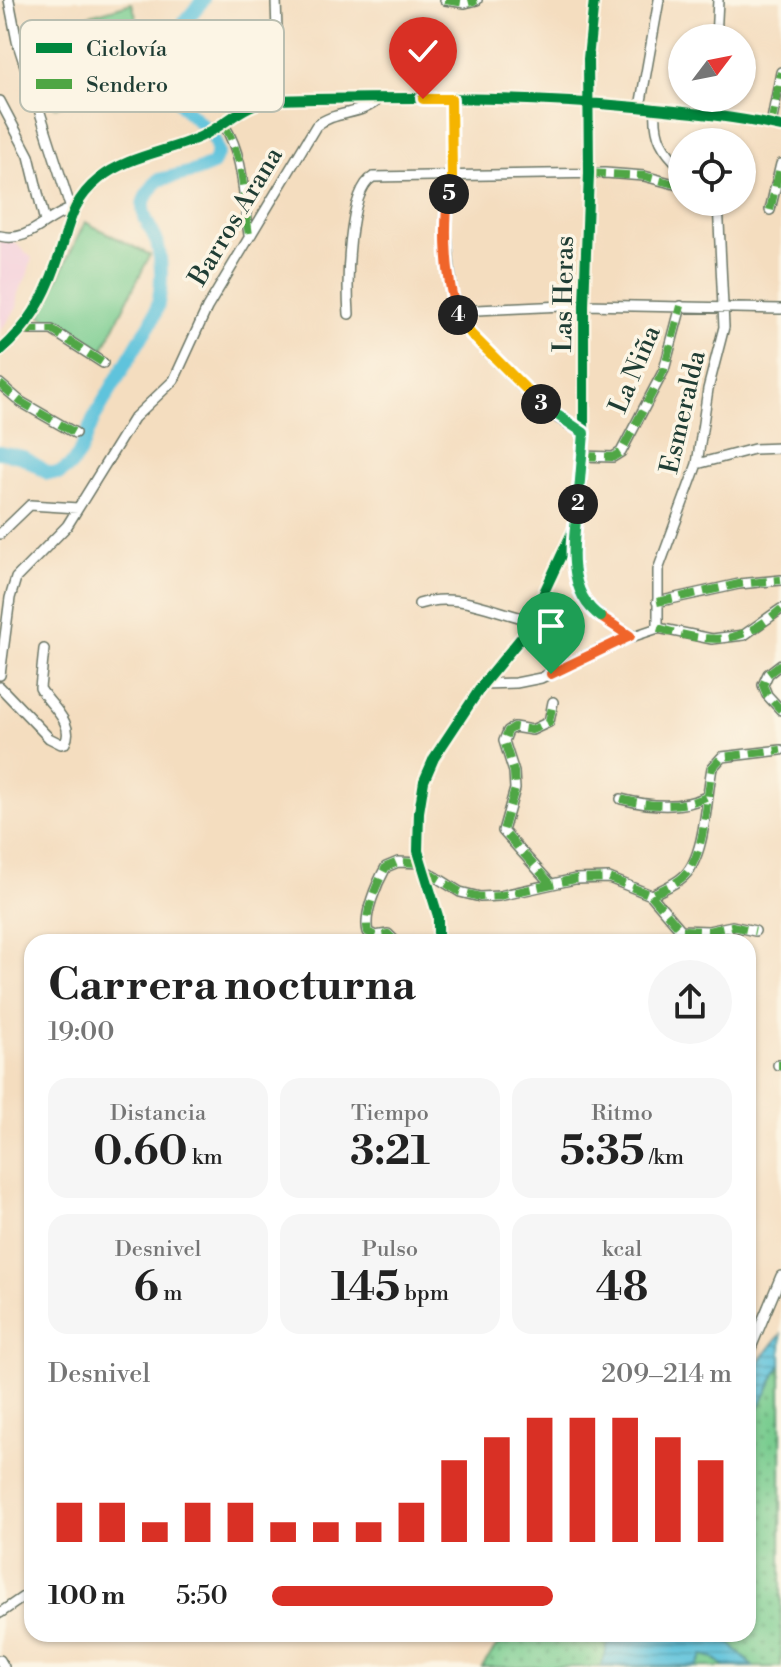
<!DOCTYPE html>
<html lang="es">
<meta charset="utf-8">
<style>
:root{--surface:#fff;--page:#f6f6f6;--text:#222;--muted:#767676;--accent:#d93025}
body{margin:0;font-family:"Libre Bodoni",serif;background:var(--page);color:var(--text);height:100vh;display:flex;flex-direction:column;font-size:30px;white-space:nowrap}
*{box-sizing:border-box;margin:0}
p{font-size:26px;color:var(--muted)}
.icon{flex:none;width:44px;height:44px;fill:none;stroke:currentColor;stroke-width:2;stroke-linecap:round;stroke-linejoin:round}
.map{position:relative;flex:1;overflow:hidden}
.drawer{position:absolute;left:24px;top:934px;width:732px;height:708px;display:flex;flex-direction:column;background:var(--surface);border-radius:24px;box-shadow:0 2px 6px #0004}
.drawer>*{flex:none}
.needle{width:52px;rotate:58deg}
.controls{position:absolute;left:668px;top:24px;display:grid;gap:16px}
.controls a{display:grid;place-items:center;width:88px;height:88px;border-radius:50%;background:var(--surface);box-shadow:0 2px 6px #0004;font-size:40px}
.pin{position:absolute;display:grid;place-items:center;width:68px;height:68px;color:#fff;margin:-82px -34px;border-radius:50% 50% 50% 0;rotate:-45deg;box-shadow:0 0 8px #0007}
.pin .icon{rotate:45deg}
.km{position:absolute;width:40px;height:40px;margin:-20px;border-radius:50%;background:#222;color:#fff;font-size:22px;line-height:40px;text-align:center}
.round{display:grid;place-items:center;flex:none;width:84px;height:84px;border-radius:42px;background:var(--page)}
.overview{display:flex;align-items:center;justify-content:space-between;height:136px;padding:0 24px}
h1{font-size:44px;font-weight:800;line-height:60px}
.metrics{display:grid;grid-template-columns:repeat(3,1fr);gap:12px;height:136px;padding:8px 24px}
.metrics div{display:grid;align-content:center;border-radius:20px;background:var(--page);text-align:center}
.metrics b{font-size:40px;font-weight:800}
.metrics small{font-size:22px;font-weight:400}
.metrics p{font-size:22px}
.chart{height:224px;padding:16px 24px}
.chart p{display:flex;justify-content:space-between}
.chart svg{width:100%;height:144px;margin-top:8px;stroke:var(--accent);stroke-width:6}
ul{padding:0 24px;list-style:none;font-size:26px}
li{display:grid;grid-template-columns:128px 96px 1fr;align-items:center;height:60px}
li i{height:20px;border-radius:10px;background:var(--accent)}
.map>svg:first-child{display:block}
.built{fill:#f4cfdc}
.green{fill:#78cc8f;stroke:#4c8462;stroke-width:2}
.park{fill:url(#park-dots);stroke:#4c8462;stroke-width:2}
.water{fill:url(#water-rules);stroke:#3e8088;stroke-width:2}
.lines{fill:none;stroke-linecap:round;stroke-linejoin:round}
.river{stroke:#5ec3dc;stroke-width:14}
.minor-casing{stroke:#6a7565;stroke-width:12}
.minor{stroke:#fff;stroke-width:9}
.quiet{stroke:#4fa644;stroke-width:8;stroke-dasharray:16 8;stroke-linecap:butt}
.cycleway-casing{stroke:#fcf5e5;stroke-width:15}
.cycleway{stroke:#00873e;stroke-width:10}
.split-1-casing{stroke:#fff;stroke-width:16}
.split-2-casing{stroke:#fff;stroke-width:16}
.split-3-casing{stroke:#fff;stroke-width:16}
.split-4-casing{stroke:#fff;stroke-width:16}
.split-5-casing{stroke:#fff;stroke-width:16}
.split-6-casing{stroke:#fff;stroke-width:16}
.split-1{stroke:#f0652b;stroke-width:10}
.split-2{stroke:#22a559;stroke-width:10}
.split-3{stroke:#22a559;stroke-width:10}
.split-4{stroke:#f5b400;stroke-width:10}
.split-5{stroke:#f0652b;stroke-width:10}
.split-6{stroke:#f5b400;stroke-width:10}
.labels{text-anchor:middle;stroke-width:7;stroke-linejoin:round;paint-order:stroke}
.street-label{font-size:26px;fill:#1f3d34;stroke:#fcf5e5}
.key{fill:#fcf5e5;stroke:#babeb0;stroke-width:2}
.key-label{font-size:22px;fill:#1f3d34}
</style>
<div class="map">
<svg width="781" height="1667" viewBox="0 0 781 1667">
<defs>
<pattern id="park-dots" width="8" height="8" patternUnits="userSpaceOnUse" patternTransform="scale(2)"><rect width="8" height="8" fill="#78cc8f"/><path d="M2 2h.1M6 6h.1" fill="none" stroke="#62a776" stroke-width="1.8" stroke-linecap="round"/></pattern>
<pattern id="water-rules" width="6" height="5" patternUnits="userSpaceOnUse" patternTransform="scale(2)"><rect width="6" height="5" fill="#5ec3dc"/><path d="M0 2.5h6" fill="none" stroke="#4da0b3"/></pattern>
</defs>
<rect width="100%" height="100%" fill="#fcf5e5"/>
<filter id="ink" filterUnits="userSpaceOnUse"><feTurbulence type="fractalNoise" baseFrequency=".0125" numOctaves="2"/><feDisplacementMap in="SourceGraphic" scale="16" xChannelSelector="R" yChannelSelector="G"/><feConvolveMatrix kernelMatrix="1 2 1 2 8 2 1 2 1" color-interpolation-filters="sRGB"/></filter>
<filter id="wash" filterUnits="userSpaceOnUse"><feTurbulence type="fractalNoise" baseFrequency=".006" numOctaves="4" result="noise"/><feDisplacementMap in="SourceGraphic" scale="32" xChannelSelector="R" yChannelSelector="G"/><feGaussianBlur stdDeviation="1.8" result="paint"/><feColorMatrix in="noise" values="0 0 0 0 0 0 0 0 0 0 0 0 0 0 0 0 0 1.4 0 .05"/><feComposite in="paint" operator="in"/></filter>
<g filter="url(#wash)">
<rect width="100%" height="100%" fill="#f4ddbf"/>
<!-- built -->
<path class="built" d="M0,240l14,2 18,16 -5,18 -8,15 -2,17 -17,23z"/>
<!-- green -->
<path class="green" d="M132,3l22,74 -99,30 -23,-75z
M85,222l65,33 -50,100 -60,-40z"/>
<!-- park -->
<path class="park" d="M748,1360l19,10 14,-7v304h-299l14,-20 26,-13h226z"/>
<!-- water -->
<path class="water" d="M781,1334v30l-33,65v-45l14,-26z
M611,1634h110l32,33h-27l-12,-9 -11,-3 -7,12h-95z"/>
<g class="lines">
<!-- river -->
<path class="river" d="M0,452l23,5 25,16h12l11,-8 8,-11 16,-38 49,-83c19,-22 20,-63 13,-91 -4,-11 -14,-22 -14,-35 0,-10 9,-19 15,-27l35,-8 20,-8 5,-12 -5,-17 -30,-28 -13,-18 1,-45 7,-14 25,-30"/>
</g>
</g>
<g filter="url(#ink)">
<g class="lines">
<!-- minor casing -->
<g class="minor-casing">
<path id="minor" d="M445,0l20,3 12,-3
M716,38l2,-38
M451,99l1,78 -6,48 6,69 4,17 15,23 57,59 30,25 26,15
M275,100l3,-36 -2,-64
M0,101l29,55 16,66
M640,107l19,-107
M656,109c-2,27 6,41 26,59
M703,113l2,-15
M224,125c21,33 19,72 25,110
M771,125l10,-53
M770,210l11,-46
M0,236c30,7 43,-18 71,-27l-54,-168 -8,-41
M456,311l128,-6 197,4
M349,314c-2,-28 -2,-123 24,-137l232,-4 39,3 38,10
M25,326l4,4h23l51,33
M0,351c28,-24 44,-52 56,-86 13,-35 12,-61 43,-86 28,-23 68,-27 101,-42 27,-12 43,-35 75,-37 120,-3 241,-4 361,7 48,5 97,9 145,20
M0,384l21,18 54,31
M581,456l32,1 8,-5 43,-82 17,-64
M697,464l57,-15 27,-1
M574,532c1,66 1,67 56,104
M0,534l30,-29 48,3
M657,602l82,-18 42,-4
M419,604c38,-13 74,8 112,16
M658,628v-58l39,-106 11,-75 16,-62 -6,-125
M781,664l-13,10 -5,11 4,10 14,15
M0,675l10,-77 6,-20 51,-52 67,-108 40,-38 33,-72 109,-182c19,-16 45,-10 63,-27
M483,684l33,-1 25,-5 72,-35 45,-15 54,11 32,-4 37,-26
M0,687l49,51 12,6 4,-1c11,-20 -17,-39 -25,-55l4,-39
M621,799c27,7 60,10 85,-2
M423,869l37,23 20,5 19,-1 76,-17 34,-1 42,17c10,-5 25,-11 33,-19 22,-21 22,-79 28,-108l10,-11 59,-7
M550,883l-47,-52 12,-42 -1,-17 -10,-31 4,-10 6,-4 18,3 17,-8 4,-20
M651,895l30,35 27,1 24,-5 23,5
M396,942l-8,-8 -13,2 -7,-4c-5,-17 9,-49 18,-65l12,-5 23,1
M438,942v-26l-20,-65 1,-39 5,-31 10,-23 49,-74 42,-51 49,-105 10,-95v-128l5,-132 -1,-114 6,-59
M778,1065h3
M748,1355l33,-79
M0,1613l32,-22
M0,1660l4,7"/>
</g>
<!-- minor -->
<use href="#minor" class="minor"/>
<!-- quiet -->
<path class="quiet" d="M445,0l20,3 12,-3
M451,99l1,78
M224,125c21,33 19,72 25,110
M771,125l10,-53
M589,173l55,3 38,10
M770,210l11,-46
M25,326l4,4h23l51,33
M0,384l21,18 54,31
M581,456l32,1 8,-5 43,-82 17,-64
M574,537c1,62 5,65 56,99
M657,602l82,-18 42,-4
M658,628c52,15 80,19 123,-19
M781,664l-13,10 -5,11 4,10 14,15
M621,799c27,7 60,10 85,-2
M426,871l34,21 20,5 19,-1 76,-17 34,-1 42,17c10,-5 25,-11 33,-19 22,-21 22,-79 28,-108l10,-11 59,-7
M550,883l-47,-52 12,-42 -1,-17 -10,-31 4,-10 6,-4 18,3 17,-8 4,-20
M651,895l30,35 27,1 24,-5 23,5
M396,942l-8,-8 -13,2 -7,-4c-5,-17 9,-49 18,-65l12,-5 23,1
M778,1065h3"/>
<!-- cycleway casing -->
<g class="cycleway-casing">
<path id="cycleway" d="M0,351c28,-24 44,-52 56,-86 13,-35 12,-61 43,-86 28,-23 68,-27 101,-42 27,-12 43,-35 75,-37 120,-3 241,-4 361,7 48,5 97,9 145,20
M438,942v-26l-20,-65 1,-39 5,-31 10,-23 49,-74 42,-51 49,-105 10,-95v-128l5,-132 -1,-114 6,-59"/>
</g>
<!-- cycleway -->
<use href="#cycleway" class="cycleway"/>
</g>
</g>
<g class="lines" filter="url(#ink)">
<!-- split-1 casing -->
<g class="split-1-casing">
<path id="split-1" d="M551,674l79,-38 -29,-19"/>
</g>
<!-- split-2 casing -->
<g class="split-2-casing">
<path id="split-2" d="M578,504c-5,37 -13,89 23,113"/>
</g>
<!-- split-3 casing -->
<g class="split-3-casing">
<path id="split-3" d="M541,404l43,29 -6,71"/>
</g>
<!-- split-4 casing -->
<g class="split-4-casing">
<path id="split-4" d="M458,315l13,19 70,70"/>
</g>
<!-- split-5 casing -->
<g class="split-5-casing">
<path id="split-5" d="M449,194c-6,34 -3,89 9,121"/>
</g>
<!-- split-6 casing -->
<g class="split-6-casing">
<path id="split-6" d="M423,99h28l1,78 -3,17"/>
</g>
<!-- split-1 -->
<use href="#split-1" class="split-1"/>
<!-- split-2 -->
<use href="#split-2" class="split-2"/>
<!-- split-3 -->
<use href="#split-3" class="split-3"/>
<!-- split-4 -->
<use href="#split-4" class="split-4"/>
<!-- split-5 -->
<use href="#split-5" class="split-5"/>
<!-- split-6 -->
<use href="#split-6" class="split-6"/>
</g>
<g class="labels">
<!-- street labels -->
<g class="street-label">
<text transform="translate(235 216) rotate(-59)" y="9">Barros Arana</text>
<text transform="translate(563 294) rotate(-89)" y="9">Las Heras</text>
<text transform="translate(634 369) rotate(-67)" y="9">La Niña</text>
<text transform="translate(682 412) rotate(-77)" y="9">Esmeralda</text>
</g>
</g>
<!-- legend -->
<rect x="20" y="20" width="264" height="92" rx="12" class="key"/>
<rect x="36" y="43" width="36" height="10" fill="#00873e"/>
<rect x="36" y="79" width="36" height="10" fill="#4fa644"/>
<g class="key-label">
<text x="86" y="56">Ciclovía</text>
<text x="86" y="92">Sendero</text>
</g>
</svg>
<div class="controls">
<a><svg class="needle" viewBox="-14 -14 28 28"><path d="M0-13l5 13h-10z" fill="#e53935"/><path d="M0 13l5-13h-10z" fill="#767676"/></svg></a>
<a><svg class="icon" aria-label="locate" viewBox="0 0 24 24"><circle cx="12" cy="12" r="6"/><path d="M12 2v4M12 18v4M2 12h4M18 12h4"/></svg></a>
</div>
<div class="pin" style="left:551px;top:674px;background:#1e9e55"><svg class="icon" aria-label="arrive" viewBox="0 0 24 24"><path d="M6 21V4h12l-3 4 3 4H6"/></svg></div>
<div class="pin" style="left:423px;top:99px;background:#d93025"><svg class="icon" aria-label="check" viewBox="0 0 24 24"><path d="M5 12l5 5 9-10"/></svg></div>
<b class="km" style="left:578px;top:504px">2</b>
<b class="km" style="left:541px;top:404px">3</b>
<b class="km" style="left:458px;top:315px">4</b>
<b class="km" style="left:449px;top:194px">5</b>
<section class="drawer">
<div class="overview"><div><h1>Carrera nocturna</h1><p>19:00</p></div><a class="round"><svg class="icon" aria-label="share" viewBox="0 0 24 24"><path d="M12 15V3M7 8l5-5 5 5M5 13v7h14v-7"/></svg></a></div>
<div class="metrics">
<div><p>Distancia</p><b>0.60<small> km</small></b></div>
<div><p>Tiempo</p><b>3:21</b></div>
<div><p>Ritmo</p><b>5:35<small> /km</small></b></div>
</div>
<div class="metrics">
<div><p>Desnivel</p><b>6<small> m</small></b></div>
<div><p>Pulso</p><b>145<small> bpm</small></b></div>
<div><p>kcal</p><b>48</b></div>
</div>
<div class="chart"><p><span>Desnivel</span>209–214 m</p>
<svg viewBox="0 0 160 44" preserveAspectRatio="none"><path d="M5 44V32M15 44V32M25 44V38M35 44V32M45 44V32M55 44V38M65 44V38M75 44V38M85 44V32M95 44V19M105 44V12M115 44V6M125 44V6M135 44V6M145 44V12M155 44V19"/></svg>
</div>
<ul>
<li><b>100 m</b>5:50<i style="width:61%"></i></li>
</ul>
</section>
</div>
